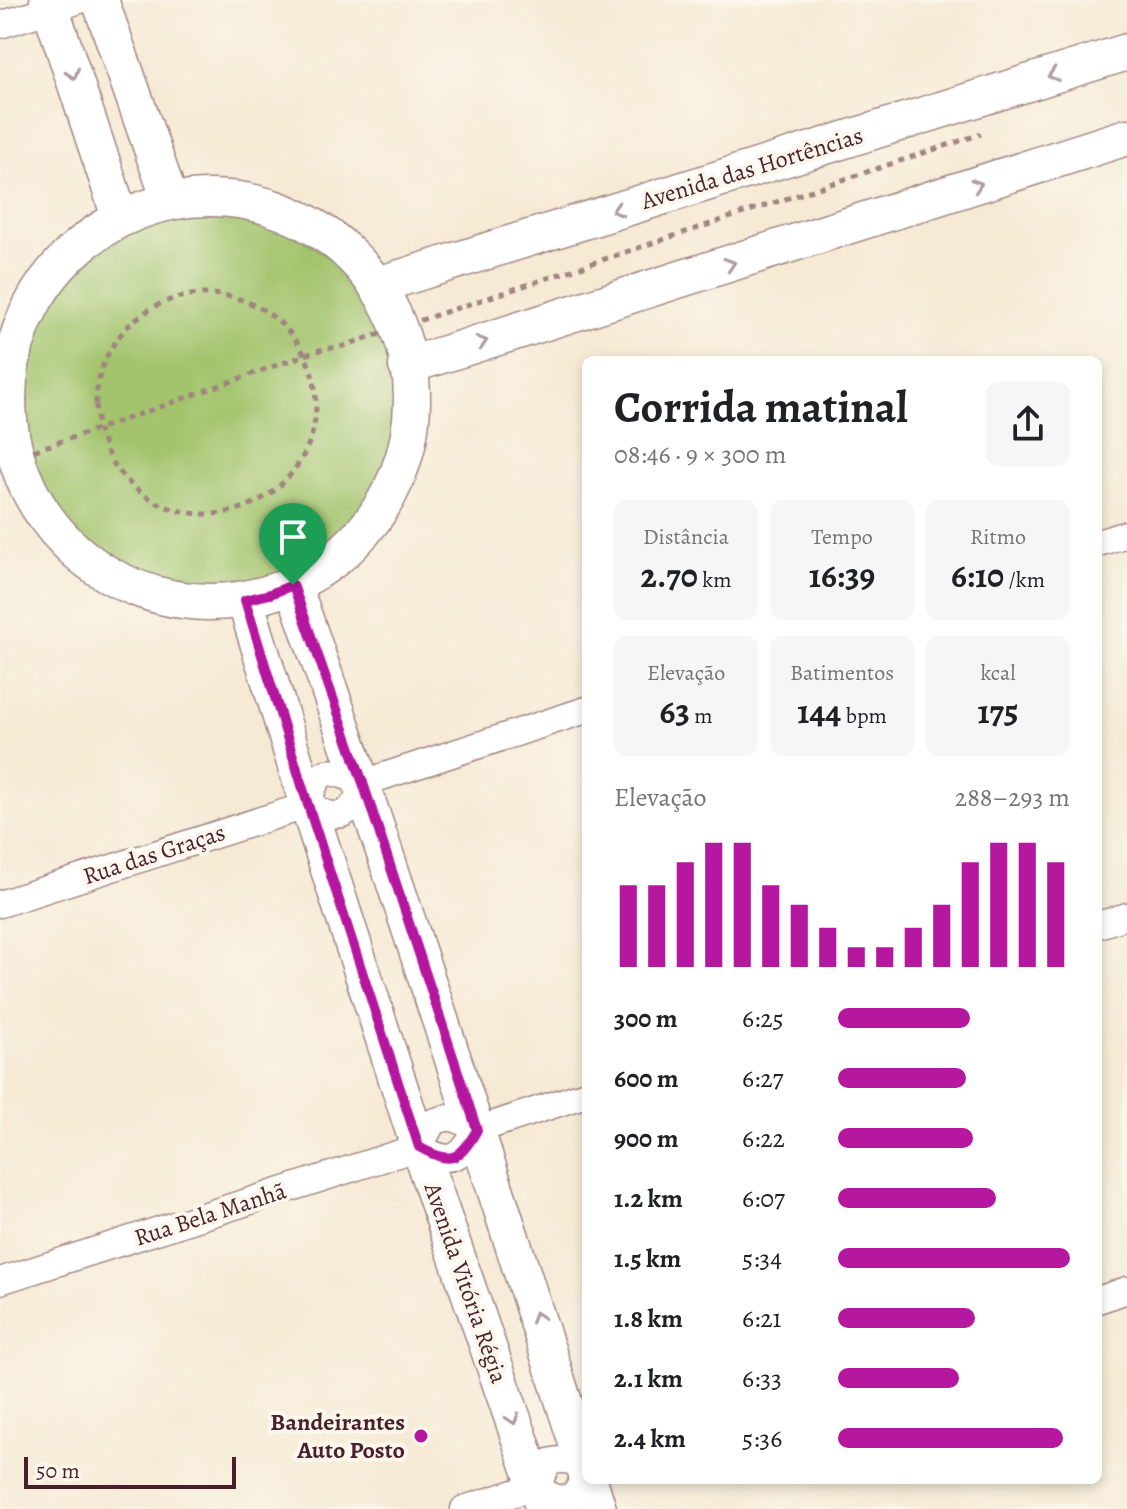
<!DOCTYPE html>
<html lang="pt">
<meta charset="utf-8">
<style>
:root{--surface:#fff;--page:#f6f6f6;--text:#202124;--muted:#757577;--accent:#b5179e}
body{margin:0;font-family:Alegreya,serif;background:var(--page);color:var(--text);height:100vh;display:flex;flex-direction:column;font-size:30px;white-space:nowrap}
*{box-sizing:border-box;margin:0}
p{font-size:26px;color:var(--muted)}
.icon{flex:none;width:44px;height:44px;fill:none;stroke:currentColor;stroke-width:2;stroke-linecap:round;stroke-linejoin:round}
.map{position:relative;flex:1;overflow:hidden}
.side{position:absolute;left:582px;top:356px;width:520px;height:1128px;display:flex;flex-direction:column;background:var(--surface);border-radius:12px;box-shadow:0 4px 12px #0003}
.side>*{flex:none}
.scale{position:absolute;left:24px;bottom:20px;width:212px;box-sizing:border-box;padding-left:8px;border:4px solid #4a1f2b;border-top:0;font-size:22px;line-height:28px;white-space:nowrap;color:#4a1f2b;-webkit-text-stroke:6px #fbf7ec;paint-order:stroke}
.pin{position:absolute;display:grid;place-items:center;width:68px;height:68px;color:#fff;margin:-82px -34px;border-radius:50% 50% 50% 0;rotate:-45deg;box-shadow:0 0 8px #0007}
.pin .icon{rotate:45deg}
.round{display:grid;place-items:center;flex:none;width:84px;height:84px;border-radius:12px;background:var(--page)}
.head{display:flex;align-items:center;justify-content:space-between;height:136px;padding:0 32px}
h1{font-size:44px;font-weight:600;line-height:60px}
.figures{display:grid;grid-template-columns:repeat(3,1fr);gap:12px;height:136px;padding:8px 32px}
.figures div{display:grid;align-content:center;border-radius:12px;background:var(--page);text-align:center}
.figures b{font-size:34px;font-weight:600}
.figures small{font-size:22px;font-weight:400}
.figures p{font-size:22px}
.chart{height:224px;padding:16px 32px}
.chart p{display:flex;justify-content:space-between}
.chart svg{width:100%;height:144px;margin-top:8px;stroke:var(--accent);stroke-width:6}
ul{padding:0 32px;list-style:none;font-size:26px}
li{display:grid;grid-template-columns:128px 96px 1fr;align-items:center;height:60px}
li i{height:20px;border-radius:10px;background:var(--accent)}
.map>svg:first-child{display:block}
.green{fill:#a3c46d;stroke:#76724c;stroke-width:2}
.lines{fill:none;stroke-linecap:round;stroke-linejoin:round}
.street-casing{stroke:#a08480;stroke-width:29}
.secondary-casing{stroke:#a08480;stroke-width:39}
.path{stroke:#a08480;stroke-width:5;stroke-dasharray:6 6;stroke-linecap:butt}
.street{stroke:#fff;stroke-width:26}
.secondary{stroke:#fff;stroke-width:36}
.oneway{stroke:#ae9aa0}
.route-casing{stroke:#fff;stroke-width:16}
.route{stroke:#b5179e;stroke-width:10}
.poi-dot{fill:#b5179e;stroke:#fbf7ec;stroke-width:3}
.labels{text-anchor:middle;stroke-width:8;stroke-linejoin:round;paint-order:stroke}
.street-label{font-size:24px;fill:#4a1f2b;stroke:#fbf7ec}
.poi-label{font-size:24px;font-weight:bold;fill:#4a1f2b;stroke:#fbf7ec;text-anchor:end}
</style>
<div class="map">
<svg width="1127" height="1509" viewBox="0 0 1127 1509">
<rect width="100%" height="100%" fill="#fbf7ec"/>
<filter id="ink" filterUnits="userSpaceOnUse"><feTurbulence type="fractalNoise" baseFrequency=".0125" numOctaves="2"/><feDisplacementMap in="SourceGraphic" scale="16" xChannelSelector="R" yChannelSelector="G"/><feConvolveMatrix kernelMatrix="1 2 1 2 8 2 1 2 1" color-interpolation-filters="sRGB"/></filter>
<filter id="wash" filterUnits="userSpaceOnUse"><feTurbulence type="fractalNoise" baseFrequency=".006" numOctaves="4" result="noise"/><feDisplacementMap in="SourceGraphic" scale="32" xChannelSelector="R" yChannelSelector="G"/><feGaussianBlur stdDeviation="1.8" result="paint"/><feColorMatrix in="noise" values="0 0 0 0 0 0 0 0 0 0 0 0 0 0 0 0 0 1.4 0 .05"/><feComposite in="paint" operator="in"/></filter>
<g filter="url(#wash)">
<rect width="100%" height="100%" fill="#f6ead5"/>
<!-- green -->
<path class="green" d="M23 403a188 188 0 1 1 376 0a188 188 0 1 1-376 0Z"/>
</g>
<g filter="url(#ink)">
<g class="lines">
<!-- street casing -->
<g class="street-casing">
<path id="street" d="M0,25l80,-25
M1098,543l29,-9
M363,783l223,-73
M308,805c10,-42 21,-36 55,-22
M308,805c31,18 45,12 55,-22
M0,904l308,-99
M1098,925l29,-9
M477,1130l109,-36
M419,1147l14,-25c21,-8 25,-3 44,8
M419,1147c32,18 40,14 58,-17
M0,1281l419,-134
M1098,1300l29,-10
M536,1486c27,21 43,17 49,-18
M536,1486l13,-24c15,-4 23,-2 36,6
M464,1509l72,-23"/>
</g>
<!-- secondary casing -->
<g class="secondary-casing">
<path id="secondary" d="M48,0l72,217
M100,0l70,200
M8 400a202 202 0 1 1 404 0a202 202 0 1 1-404 0Z
M378,285l749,-233
M407,366l720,-229
M293,585c103,294 198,590 293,886
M245,600l63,205 111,342 125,362
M589,1480l9,29"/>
</g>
<!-- path -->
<path class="path" d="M96 404a110 110 0 1 1 220 0a110 110 0 1 1-220 0Z
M0,462l98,-33 227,-81h12l644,-214"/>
<!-- street -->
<use href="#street" class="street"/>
<!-- secondary -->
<use href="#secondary" class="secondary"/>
</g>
<!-- one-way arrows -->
<defs><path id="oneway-chevron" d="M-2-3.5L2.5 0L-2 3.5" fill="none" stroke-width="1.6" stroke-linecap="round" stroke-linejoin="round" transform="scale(2)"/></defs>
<g class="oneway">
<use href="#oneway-chevron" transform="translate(73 74) rotate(72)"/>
<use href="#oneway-chevron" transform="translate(1053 75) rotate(163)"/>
<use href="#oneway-chevron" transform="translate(977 185) rotate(-18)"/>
<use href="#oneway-chevron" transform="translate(617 210) rotate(163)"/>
<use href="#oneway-chevron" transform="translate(730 264) rotate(-18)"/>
<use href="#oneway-chevron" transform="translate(482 342) rotate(-18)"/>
<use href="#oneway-chevron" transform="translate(537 1317) rotate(-108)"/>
<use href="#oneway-chevron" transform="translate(513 1419) rotate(71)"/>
</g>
</g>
<g class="lines" filter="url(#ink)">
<!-- route casing -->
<g class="route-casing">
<path id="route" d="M293,585l70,198 114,347c-18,31 -26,35 -58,17l-111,-342 -63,-205 25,-6z"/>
</g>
<!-- route -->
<use href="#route" class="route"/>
</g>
<!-- markers -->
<circle class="poi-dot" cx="421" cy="1436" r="8"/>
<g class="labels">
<!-- street labels -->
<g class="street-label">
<text transform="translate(752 168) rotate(-17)" y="8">Avenida das Hortências</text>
<text transform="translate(154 854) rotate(-18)" y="8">Rua das Graças</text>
<text transform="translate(210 1214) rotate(-18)" y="8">Rua Bela Manhã</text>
<text transform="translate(466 1283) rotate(71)" y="8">Avenida Vitória Régia</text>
</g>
<!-- poi labels -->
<g class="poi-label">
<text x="405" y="1430">Bandeirantes<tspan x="405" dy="28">Auto Posto</tspan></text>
</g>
</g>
</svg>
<div class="scale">50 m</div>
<div class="pin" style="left:293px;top:585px;background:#1e9e55"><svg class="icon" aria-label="arrive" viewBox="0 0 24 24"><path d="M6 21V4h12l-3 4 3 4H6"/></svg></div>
<section class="side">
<div class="head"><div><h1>Corrida matinal</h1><p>08:46 · 9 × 300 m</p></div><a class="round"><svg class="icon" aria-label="share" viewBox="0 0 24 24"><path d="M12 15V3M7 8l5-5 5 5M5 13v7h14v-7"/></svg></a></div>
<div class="figures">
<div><p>Distância</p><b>2.70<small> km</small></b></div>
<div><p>Tempo</p><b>16:39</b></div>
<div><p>Ritmo</p><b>6:10<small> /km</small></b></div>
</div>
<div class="figures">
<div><p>Elevação</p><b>63<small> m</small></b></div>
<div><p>Batimentos</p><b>144<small> bpm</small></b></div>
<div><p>kcal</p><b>175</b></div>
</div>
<div class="chart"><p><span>Elevação</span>288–293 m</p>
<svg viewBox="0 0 160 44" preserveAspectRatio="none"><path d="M5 44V19M15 44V19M25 44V12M35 44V6M45 44V6M55 44V19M65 44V25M75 44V32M85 44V38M95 44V38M105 44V32M115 44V25M125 44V12M135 44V6M145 44V6M155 44V12"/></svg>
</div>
<ul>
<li><b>300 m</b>6:25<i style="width:57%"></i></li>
<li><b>600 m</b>6:27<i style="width:55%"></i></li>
<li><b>900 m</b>6:22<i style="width:58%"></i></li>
<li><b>1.2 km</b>6:07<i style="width:68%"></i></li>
<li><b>1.5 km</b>5:34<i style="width:100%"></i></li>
<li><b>1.8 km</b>6:21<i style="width:59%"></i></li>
<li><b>2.1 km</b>6:33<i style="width:52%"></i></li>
<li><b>2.4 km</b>5:36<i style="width:97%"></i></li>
</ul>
</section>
</div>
